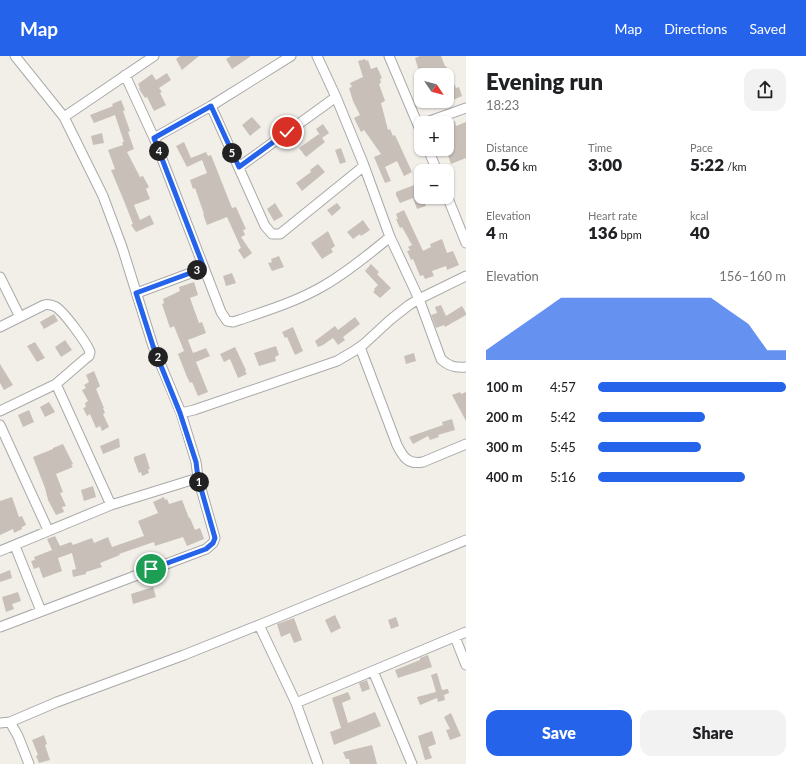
<!DOCTYPE html>
<meta charset="utf-8">
<style>
:root{--surface:#fff;--page:#f2f2f2;--text:#202124;--muted:#757577;--accent:#2563eb}
body{margin:0;font-family:Lato,sans-serif;background:var(--page);color:var(--text);height:100vh;display:flex;flex-direction:column;font-size:15px;white-space:nowrap}
*{box-sizing:border-box;margin:0}
p{font-size:13px;color:var(--muted)}
.icon{flex:none;width:22px;height:22px;fill:none;stroke:currentColor;stroke-width:2;stroke-linecap:round;stroke-linejoin:round}
.map{position:relative;flex:1;overflow:hidden}
.side{display:flex;flex-direction:column;background:var(--surface);width:340px}
.side>*{flex:none}
.needle{width:26px;rotate:125deg}
.fabs{position:absolute;left:414px;top:12px;display:grid;gap:8px}
.fabs a{display:grid;place-items:center;width:40px;height:40px;border-radius:8px;background:var(--surface);box-shadow:0 1px 3px #0004;font-size:20px}
.pin{position:absolute;display:grid;place-items:center;width:34px;height:34px;color:#fff;margin:-17px;border:2px solid #fff;border-radius:50%;box-shadow:0 1px 4px #0007}
.km{position:absolute;width:20px;height:20px;margin:-10px;border-radius:50%;background:#222;color:#fff;font-size:11px;line-height:20px;text-align:center}
.round{display:grid;place-items:center;flex:none;width:42px;height:42px;border-radius:12px;background:var(--page)}
.headline{display:flex;align-items:center;justify-content:space-between;height:68px;padding:0 20px}
h1{font-size:22px;font-weight:800;line-height:30px}
.metrics{display:grid;grid-template-columns:repeat(3,1fr);gap:6px;height:68px;padding:4px 20px}
.metrics div{display:grid;align-content:center}
.metrics b{font-size:17px;font-weight:800}
.metrics small{font-size:11px;font-weight:400}
.metrics p{font-size:11px}
.chart{height:112px;padding:8px 20px}
.chart p{display:flex;justify-content:space-between}
.chart svg{width:100%;height:72px;margin-top:4px;fill:var(--accent);opacity:.7}
.action{display:flex;gap:8px;margin-top:auto;padding:8px 20px}
.action a{flex:1;height:46px;border-radius:12px;background:var(--accent);color:#fff;font-size:16px;font-weight:800;line-height:46px;text-align:center}
.action a+a{background:var(--page);color:var(--text)}
ul{padding:0 20px;list-style:none;font-size:13px}
li{display:grid;grid-template-columns:64px 48px 1fr;align-items:center;height:30px}
li i{height:10px;border-radius:5px;background:var(--accent)}
header{display:flex;align-items:center;gap:24px;box-sizing:border-box;height:56px;padding:0 20px;background:var(--accent);color:#fff}
header strong{font-size:19px}
nav{display:flex;gap:22px;margin-inline-start:auto;font-size:14px}
main{display:flex;flex:1;min-height:0}
.map>svg:first-child{display:block}
.building{fill:#c7bfb8}
.lines{fill:none;stroke-linecap:round;stroke-linejoin:round}
.minor-casing{stroke:#a9a9a9;stroke-width:11}
.minor{stroke:#fff;stroke-width:9}
.route-casing{stroke:#fff;stroke-width:8}
.route{stroke:#2563eb;stroke-width:5}
</style>
<header>
<strong>Map</strong>
<nav><a>Map</a><a>Directions</a><a>Saved</a></nav>
</header>
<main>
<div class="map">
<svg width="466" height="708" viewBox="0 0 466 708">
<rect width="100%" height="100%" fill="#f2efe9"/>
<!-- building -->
<path class="building" d="M180,0h19l-17,14 -6,-11z
M231,0h20l-19,13 -6,-10z
M420,0h21l4,10h1l10,22 3,-1 3,9 -11,5 -4,-10v-16h-27l-5,-17z
M365,3l1,2 2,-1 3,9 6,-2 5,11 -2,1 1,4 -2,1 6,17 -4,2 7,27 2,-1 3,7 2,-1 17,37 -8,4 -7,-15 -12,6 6,14 -6,2 -11,-26 7,-3 -17,-24 -3,2 -7,-14 6,-3 -7,-14 -4,-13 3,-1 -2,-4 13,-6 -5,-16z
M167,17l4,7 -12,8 3,4 -2,1 6,12 -12,6 -7,-14 -2,1 -6,-9 1,-1 -2,-4 14,-10 4,6z
M121,44l4,10 -2,1 7,20 -2,1 6,17 -7,3 13,25 3,-1 6,11 -3,2 4,10 -16,6 6,15 10,-5 4,9 -18,8 -5,-7 2,-1 -9,-23 -13,-31 4,-1 -7,-19 15,-5 -1,-3h2l-9,-27 -21,8 -4,-8 23,-9 -1,-2z
M252,61l9,10 -11,9 -8,-11z
M455,65l1,5 10,-4v36l-15,6 -5,-14 1,-1v-26z
M323,68l6,9 -7,5 -6,-9z
M102,77l2,10 -11,2 -2,-9z
M319,78l6,8 -19,15 -7,-9z
M184,86l7,16 15,-6 2,4 3,-1 21,53 4,-1 10,22 -3,1 2,5 -4,2 11,16 -8,6 -6,-9 3,-2 -14,-31 -20,8 -4,-11h1l-9,-26 -2,1 -3,-9 17,-7 -5,-13 -15,7 -11,-21z
M341,92l5,14 -6,2 -5,-14z
M318,108l7,8 -23,19 -6,-8 15,-11 -1,-2z
M417,128l4,10v3h1l4,9 -9,3 -4,-11 -13,5 -4,-8v-3z
M275,147l8,13 -9,5 -7,-12z
M337,147l4,5 -9,8 -5,-6z
M404,154l19,41 8,-4 -1,-3 12,-5 5,14 6,-2 6,14 -12,5 -1,-4 -14,5 2,5 -9,3 -2,-4 -3,1 -7,-17 -2,1 -4,-9 3,-1 -2,-3 4,-2 -10,-18 -2,1 -4,-9h2l-2,-5z
M363,164l7,10 -9,6 -1,-2 -7,5 -6,-7z
M328,175l7,15 -4,3 2,3 -11,7 -11,-16z
M279,200l5,11 -12,4 -4,-8 4,-1 -1,-3z
M371,208l8,8 -2,2 14,14 -11,10 -7,-6 2,-2 -1,-1 4,-4 -13,-14z
M232,217l4,10 -10,3 -3,-10z
M194,226l4,13 -8,3 9,25 3,-1 4,11 -18,7 5,13 13,-5 4,8 -14,6 12,30 -10,4 -6,-14 -2,1 -3,-6 -9,-23 6,-3 -10,-25 -4,2 -8,-24 2,-1 -1,-4 17,-8 -1,-4z
M441,249l5,11 16,-10 4,7v2l-21,12 -1,-2 -8,3 -5,-13 6,-2 -2,-6z
M54,258l4,7 -14,8 -4,-7z
M355,261l5,7 -17,13 2,3 -7,5 -5,-7 -10,7 -5,2 -3,-6 20,-15 3,4z
M293,271l10,24 -8,4 -8,-18 -2,1 -3,-6z
M65,284l7,10 -11,7 -6,-10z
M35,286l10,16 -8,4 -10,-16z
M276,290l3,9 -4,2 1,4 -17,5 -5,-13z
M235,291l11,23 -1,1 2,3 -9,4 -8,-19 -6,3 -4,-8z
M414,297l2,8 -10,3 -2,-8z
M0,308l13,21 -9,5 -4,-7z
M94,315l6,15 -4,3 8,19h-1l2,5 -2,1 6,13 -7,4 -2,-5 -4,2 -6,-14 -3,2 -4,-8 3,-1 -1,-4 3,-2 -6,-11 4,-2 -2,-3 5,-3 -3,-7z
M460,336l1,2 5,-2v29l-14,-26z
M49,346l6,10 -10,5 -5,-10z
M29,354l5,12 -11,5 -5,-12z
M452,363l3,11 -17,5 1,2 -9,3 -2,-4 -15,8 -4,-7 8,-3 26,-9 -1,-3z
M119,382l1,9 -17,7 -3,-8z
M63,388l10,20 -2,1 2,2 -17,7 7,18 -3,1 6,13 -4,1 2,5 -8,3 -8,-15 -3,-12 -12,-31 20,-8v-1z
M145,397l5,16h-2l1,4 -7,3 -1,-4 -2,1 -5,-13v-3z
M93,430l3,11 -12,4 -3,-11z
M12,441l7,20 3,-1 4,9 -4,2v2l-8,4 -1,-4 -13,6v-34z
M164,441l1,3 2,-1 2,5 13,-4 7,18h1l5,12 5,-2 4,11 -17,7 -4,-9 -28,9 -1,-4 -6,2 -29,10 1,1 -20,8 2,4 -16,5v2l-13,3 -1,-7 4,-1 -4,-16 -14,5 4,13 -19,7 -4,-11 -5,2 -3,-8 4,-1 -1,-3 18,-7 -5,-11 8,-3 5,10 11,-4 2,3 19,-7 2,5 14,-6 4,10 32,-11 -6,-15 20,-8 -5,-11z
M10,514l2,8 -12,4v-8z
M153,531l3,10 -23,7 -2,-10z
M18,536l3,9 -9,3 2,5 -8,3 -4,-15z
M335,559l6,13 -10,5 -6,-13z
M396,561l3,9 -8,3 -3,-9z
M294,562l8,22 -8,3 -4,-10 -9,4 -4,-13z
M428,599l4,12 -34,11 -3,-8 25,-10v-2z
M437,617l5,17 6,-1 1,4 -5,2 1,5 -7,2 -1,-4 -17,7 -3,-8 19,-5 -5,-17z
M367,624l3,9 -8,3 -3,-9z
M348,636l3,7 -9,4 6,20 27,-11 6,14 -47,19 -4,-13 11,-4 -9,-30z
M451,657l10,23 -11,4 -4,-10 4,-1 -6,-12z
M432,675l4,13 -8,3 4,11 -7,2 -7,-24z
M44,679l3,9 -2,1 5,15 -11,3 -3,-7 2,-1 -6,-15z
M372,689l5,19h-27l-1,-5h-3l-3,-7z"/>
<g class="lines">
<!-- minor casing -->
<g class="minor-casing">
<path id="minor" d="M317,0l19,41 27,66 27,74 29,62 22,60c7,7 14,9 25,8
M389,0l32,76
M125,19l29,63 67,174 6,9 6,1 6,-2c30,-10 59,-19 86,-35 24,-14 44,-31 65,-48
M211,50l54,120 7,8h8l84,-68
M64,61l90,-61
M424,67l42,-15
M154,82l57,-32 80,-50
M428,93l9,22
M239,111l97,-70
M447,140l19,47
M0,221l20,40
M137,237l67,-25
M0,271l44,-22c4,-1 8,0 12,2 8,5 31,36 34,45l-1,4 -4,3 -29,25 -56,27
M360,291l37,98c6,12 11,20 26,17l43,-18
M56,328l55,121
M181,357l13,-3 143,-49 17,-10 10,-7 26,-24 19,-15 10,-6 47,-23
M0,369l48,105
M15,490l26,65
M0,495l111,-46 87,-27
M259,569l37,78 22,61
M0,571l206,-78 7,-6 2,-5 -17,-60 -2,-16 -15,-49 -28,-67 -31,-99 -19,-51 -39,-79 -49,-61
M455,581l11,28
M373,615l39,93
M296,647l170,-71
M10,666l47,-20 127,-47 75,-30 207,-85
M0,667l10,-1 8,14 11,28"/>
</g>
<!-- minor -->
<use href="#minor" class="minor"/>
</g>
<g class="lines">
<!-- route casing -->
<g class="route-casing">
<path id="route" d="M151,513l55,-20 7,-6 2,-5 -17,-60 -2,-16 -16,-49 -27,-67 -17,-53 68,-25 -50,-130 57,-32 28,61 48,-35"/>
</g>
<!-- route -->
<use href="#route" class="route"/>
</g>
</svg>
<div class="fabs">
<a><svg class="needle" viewBox="-14 -14 28 28"><path d="M0-13l5 13h-10z" fill="#e53935"/><path d="M0 13l5-13h-10z" fill="#757577"/></svg></a>
<a>+</a>
<a>−</a>
</div>
<div class="pin" style="left:151px;top:513px;background:#1e9e55"><svg class="icon" aria-label="arrive" viewBox="0 0 24 24"><path d="M6 21V4h12l-3 4 3 4H6"/></svg></div>
<div class="pin" style="left:287px;top:76px;background:#d93025"><svg class="icon" aria-label="check" viewBox="0 0 24 24"><path d="M5 12l5 5 9-10"/></svg></div>
<b class="km" style="left:199px;top:426px">1</b>
<b class="km" style="left:158px;top:301px">2</b>
<b class="km" style="left:197px;top:214px">3</b>
<b class="km" style="left:159px;top:95px">4</b>
<b class="km" style="left:232px;top:97px">5</b>
</div>
<section class="side">
<div class="headline"><div><h1>Evening run</h1><p>18:23</p></div><a class="round"><svg class="icon" aria-label="share" viewBox="0 0 24 24"><path d="M12 15V3M7 8l5-5 5 5M5 13v7h14v-7"/></svg></a></div>
<div class="metrics">
<div><p>Distance</p><b>0.56<small> km</small></b></div>
<div><p>Time</p><b>3:00</b></div>
<div><p>Pace</p><b>5:22<small> /km</small></b></div>
</div>
<div class="metrics">
<div><p>Elevation</p><b>4<small> m</small></b></div>
<div><p>Heart rate</p><b>136<small> bpm</small></b></div>
<div><p>kcal</p><b>40</b></div>
</div>
<div class="chart"><p><span>Elevation</span>156–160 m</p>
<svg viewBox="0 0 160 44" preserveAspectRatio="none"><path d="M0 44V38L10 30L20 22L30 14L40 6L50 6L60 6L70 6L80 6L90 6L100 6L110 6L120 6L130 14L140 22L150 38L160 38V44z"/></svg>
</div>
<ul>
<li><b>100 m</b>4:57<i style="width:100%"></i></li>
<li><b>200 m</b>5:42<i style="width:57%"></i></li>
<li><b>300 m</b>5:45<i style="width:55%"></i></li>
<li><b>400 m</b>5:16<i style="width:78%"></i></li>
</ul>
<div class="action"><a>Save</a><a>Share</a></div>
</section>
</main>
